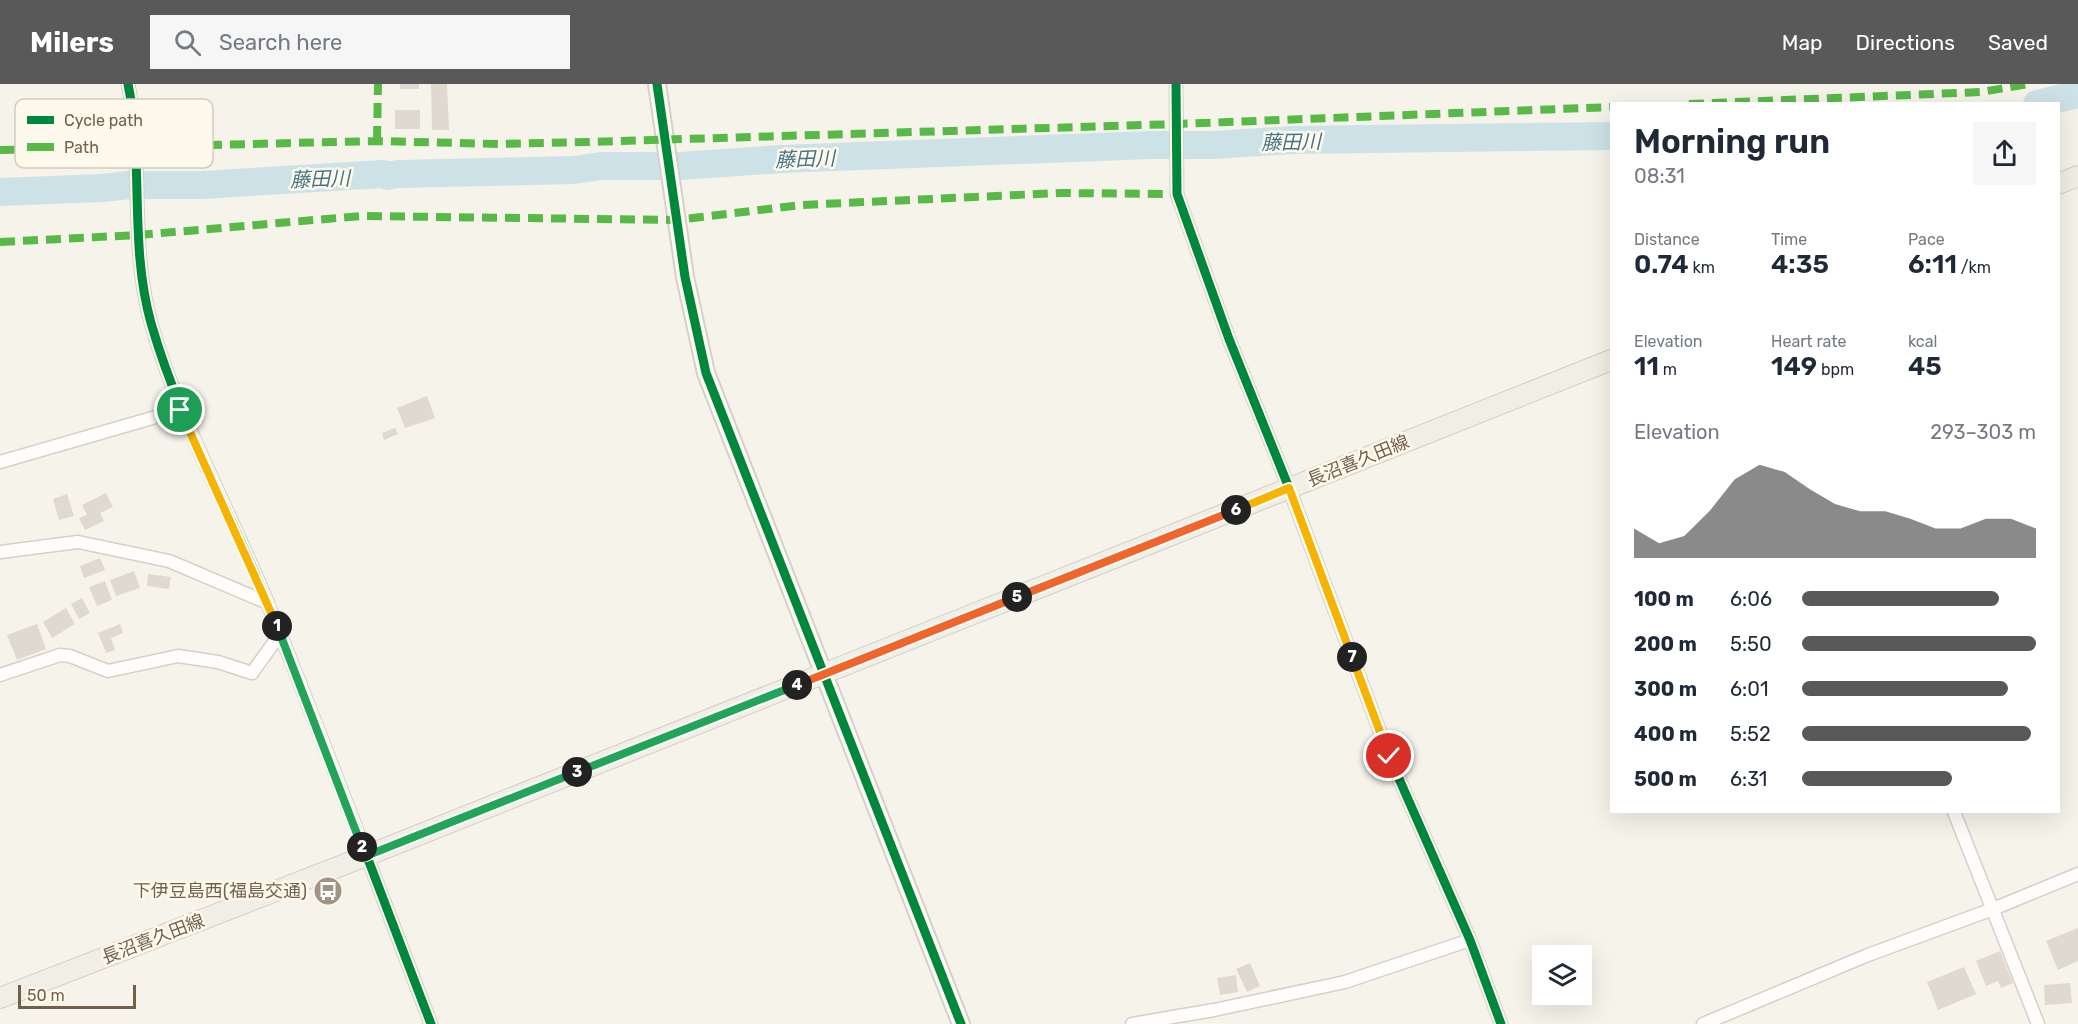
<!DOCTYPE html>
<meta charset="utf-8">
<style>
:root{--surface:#fff;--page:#f6f6f7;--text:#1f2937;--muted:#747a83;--accent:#5a595a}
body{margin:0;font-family:Rubik,"Noto Sans JP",sans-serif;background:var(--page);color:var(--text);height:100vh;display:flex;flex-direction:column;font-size:22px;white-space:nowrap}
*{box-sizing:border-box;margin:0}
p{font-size:20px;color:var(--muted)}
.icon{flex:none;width:33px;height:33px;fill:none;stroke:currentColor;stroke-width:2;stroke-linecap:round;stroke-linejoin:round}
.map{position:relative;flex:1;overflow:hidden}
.details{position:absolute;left:1610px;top:18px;width:450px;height:711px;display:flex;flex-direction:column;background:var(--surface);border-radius:0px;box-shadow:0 6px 24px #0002}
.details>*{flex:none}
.buttons{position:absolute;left:1532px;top:861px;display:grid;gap:12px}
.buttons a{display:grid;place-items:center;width:60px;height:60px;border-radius:0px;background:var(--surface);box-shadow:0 6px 24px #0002;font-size:30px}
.scale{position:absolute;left:18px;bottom:15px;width:118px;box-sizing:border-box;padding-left:6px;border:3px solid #745f4c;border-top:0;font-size:16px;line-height:21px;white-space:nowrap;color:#745f4c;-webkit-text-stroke:4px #fef9ed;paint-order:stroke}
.pin{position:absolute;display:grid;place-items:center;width:51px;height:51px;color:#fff;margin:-26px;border:3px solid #fff;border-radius:50%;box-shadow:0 2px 6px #0007}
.km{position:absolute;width:30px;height:30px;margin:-15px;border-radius:50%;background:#222;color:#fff;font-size:16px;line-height:30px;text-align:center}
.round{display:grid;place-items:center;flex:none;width:63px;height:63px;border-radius:0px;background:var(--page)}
.summary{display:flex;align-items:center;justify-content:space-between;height:102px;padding:0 24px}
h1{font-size:33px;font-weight:600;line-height:45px}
.metrics{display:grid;grid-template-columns:repeat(3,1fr);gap:9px;height:102px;padding:6px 24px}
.metrics div{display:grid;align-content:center}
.metrics b{font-size:26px;font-weight:600}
.metrics small{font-size:16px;font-weight:400}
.metrics p{font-size:16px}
.chart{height:168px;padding:12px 24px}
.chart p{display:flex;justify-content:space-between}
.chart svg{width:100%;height:108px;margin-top:6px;fill:var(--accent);opacity:.7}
ul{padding:0 24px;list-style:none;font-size:20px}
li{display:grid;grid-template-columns:96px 72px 1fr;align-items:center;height:45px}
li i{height:15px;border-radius:8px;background:var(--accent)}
header{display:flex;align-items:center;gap:36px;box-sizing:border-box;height:84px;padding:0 30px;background:var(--accent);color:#fff}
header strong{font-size:28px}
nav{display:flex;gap:33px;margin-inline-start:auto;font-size:21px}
.search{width:420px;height:54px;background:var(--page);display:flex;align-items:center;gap:15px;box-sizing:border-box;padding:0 21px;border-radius:0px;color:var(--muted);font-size:22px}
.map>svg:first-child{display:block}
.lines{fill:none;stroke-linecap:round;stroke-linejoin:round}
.river{stroke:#cde2e6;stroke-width:28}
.building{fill:#e0d9d0}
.minor-casing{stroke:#d6d0c9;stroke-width:15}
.tertiary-casing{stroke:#d6d0c9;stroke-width:20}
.primary-casing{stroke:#d5cfc6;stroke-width:22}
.minor{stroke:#fefdfc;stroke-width:12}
.tertiary{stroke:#fefdfc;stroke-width:16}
.primary{stroke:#f1eee6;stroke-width:20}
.quiet{stroke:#58b947;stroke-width:8;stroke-dasharray:15 8;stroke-linecap:butt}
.cycleway-casing{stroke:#fef9ed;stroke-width:13}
.cycleway{stroke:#00873e;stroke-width:9}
.split-1-casing{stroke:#fff;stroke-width:12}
.split-2-casing{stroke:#fff;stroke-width:12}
.split-3-casing{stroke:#fff;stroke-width:12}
.split-4-casing{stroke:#fff;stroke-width:12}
.split-5-casing{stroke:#fff;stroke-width:12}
.split-6-casing{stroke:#fff;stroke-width:12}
.split-7-casing{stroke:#fff;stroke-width:12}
.split-8-casing{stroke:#fff;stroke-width:12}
.split-1{stroke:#f5b400;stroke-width:8}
.split-2{stroke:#22a559;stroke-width:8}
.split-3{stroke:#22a559;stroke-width:8}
.split-4{stroke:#22a559;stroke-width:8}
.split-5{stroke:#f0652b;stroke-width:8}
.split-6{stroke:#f0652b;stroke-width:8}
.split-7{stroke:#f5b400;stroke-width:8}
.split-8{stroke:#f5b400;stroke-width:8}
.labels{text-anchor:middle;stroke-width:5;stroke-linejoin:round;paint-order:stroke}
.street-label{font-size:18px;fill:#745f4c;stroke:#fef9ed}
.poi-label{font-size:18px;fill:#745f4c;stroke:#fef9ed;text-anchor:end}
.water-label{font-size:20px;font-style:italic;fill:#477485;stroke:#fef9ed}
.key{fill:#fef9ed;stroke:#d5cbbd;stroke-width:1.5}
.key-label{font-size:16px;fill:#745f4c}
</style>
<header>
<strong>Milers</strong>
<div class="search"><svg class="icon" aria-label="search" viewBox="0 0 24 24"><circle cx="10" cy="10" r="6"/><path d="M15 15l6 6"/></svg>Search here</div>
<nav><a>Map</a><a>Directions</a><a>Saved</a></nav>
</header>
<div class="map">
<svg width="2078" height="940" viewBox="0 0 2078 940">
<rect width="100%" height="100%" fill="#f6f3eb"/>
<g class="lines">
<!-- river -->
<path class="river" d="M2037,20l41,-10
M0,108l102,-4 27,-3h73l181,-11 4,2 11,-2 176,-4 27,-4h80l101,-7 369,-14h63l78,-5 319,-4"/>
</g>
<!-- building -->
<path class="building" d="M400,0h19v5h-19z
M431,0h16l2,46h-17z
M395,26h25v19h-25z
M427,312l8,22 -30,10 -8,-20z
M395,344l3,6 -14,6 -2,-7z
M106,409l7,14 -13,6 4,8 -19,9 -6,-12 8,-3 -5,-10z
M67,410l7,22 -15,4 -6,-21z
M100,474l5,12 -21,8 -4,-12z
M134,487l6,17 -24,8 -6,-16z
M148,490l23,3 -2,12 -22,-3z
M105,497l7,19 -15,6 -8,-19z
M82,514l8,15 -11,6 -8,-15z
M66,524l9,16 -23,14 -9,-16z
M37,540l9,25 -29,11 -10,-25z
M120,540l3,9 -12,5 4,12 -9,3 -8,-20z
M2078,844v33l-20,9 -12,-29z
M2000,867l13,32 -12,5 -3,-7 -12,5 -10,-25z
M1250,879l10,23 -13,6 -11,-23z
M1964,883l12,27 -38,16 -11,-28z
M1236,891l2,17 -18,3 -3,-17z
M2070,899l2,20 -27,2 -1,-20z"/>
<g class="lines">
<!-- minor casing -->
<g class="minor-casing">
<path id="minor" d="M128,0c16,78 1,161 23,239 28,98 79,187 117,281 57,139 109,280 163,420
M1176,0l1,110 52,145 60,149 100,268 81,184 31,84
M0,378l180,-52
M0,468l78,-10 91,19 99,42
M0,591l60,-20 10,1 38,15 70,-15 40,6 34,11 28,-39
M1954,728l84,212
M1132,940l82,-14 131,-28 125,-42
M1703,940l165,-69 125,-46 85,-35"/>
</g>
<!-- tertiary casing -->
<g class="tertiary-casing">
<path id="tertiary" d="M657,0l28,193 21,96 255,651"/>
</g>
<!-- primary casing -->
<g class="primary-casing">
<path id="primary" d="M2058,100l20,-8
M0,914l366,-142 1245,-496"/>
</g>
<!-- minor -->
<use href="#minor" class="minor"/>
<!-- tertiary -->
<use href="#tertiary" class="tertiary"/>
<!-- primary -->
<use href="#primary" class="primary"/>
<!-- quiet -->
<path class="quiet" d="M1689,20l292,-12 47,-8
M377,57l1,-57
M0,66l377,-9 121,3 89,-2 590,-18 434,-17
M0,158l139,-7 222,-19 316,4 124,-15 259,-12 117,1"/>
<!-- cycleway casing -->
<g class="cycleway-casing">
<path id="cycleway" d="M128,0c16,78 1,161 23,239 28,98 79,187 117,281 57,139 109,280 163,420
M657,0l28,193 21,96 255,651
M1176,0l1,110 52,145 60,149 100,268 81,184 31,84"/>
</g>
<!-- cycleway -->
<use href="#cycleway" class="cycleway"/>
</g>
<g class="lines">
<!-- split-1 casing -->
<g class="split-1-casing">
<path id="split-1" d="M180,326l97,216"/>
</g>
<!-- split-2 casing -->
<g class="split-2-casing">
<path id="split-2" d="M277,542l85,221"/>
</g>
<!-- split-3 casing -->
<g class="split-3-casing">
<path id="split-3" d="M362,763l4,9 211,-84"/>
</g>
<!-- split-4 casing -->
<g class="split-4-casing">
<path id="split-4" d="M577,688l220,-87"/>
</g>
<!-- split-5 casing -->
<g class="split-5-casing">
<path id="split-5" d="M797,601l220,-88"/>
</g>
<!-- split-6 casing -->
<g class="split-6-casing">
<path id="split-6" d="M1017,513l219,-87"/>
</g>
<!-- split-7 casing -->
<g class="split-7-casing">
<path id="split-7" d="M1236,426l53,-22 63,169"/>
</g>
<!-- split-8 casing -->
<g class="split-8-casing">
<path id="split-8" d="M1352,573l37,99"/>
</g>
<!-- split-1 -->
<use href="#split-1" class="split-1"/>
<!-- split-2 -->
<use href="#split-2" class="split-2"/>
<!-- split-3 -->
<use href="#split-3" class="split-3"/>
<!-- split-4 -->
<use href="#split-4" class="split-4"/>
<!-- split-5 -->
<use href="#split-5" class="split-5"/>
<!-- split-6 -->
<use href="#split-6" class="split-6"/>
<!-- split-7 -->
<use href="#split-7" class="split-7"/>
<!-- split-8 -->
<use href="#split-8" class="split-8"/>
</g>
<!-- icons -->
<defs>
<g id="bus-disc" transform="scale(1.5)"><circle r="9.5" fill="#a29384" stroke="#fef9ed"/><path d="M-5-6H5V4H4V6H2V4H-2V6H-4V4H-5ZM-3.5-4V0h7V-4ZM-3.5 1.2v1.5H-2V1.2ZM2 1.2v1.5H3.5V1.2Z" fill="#fff"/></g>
</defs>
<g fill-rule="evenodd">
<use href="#bus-disc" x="328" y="807"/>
</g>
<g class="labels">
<!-- street labels -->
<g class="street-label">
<text transform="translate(1358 377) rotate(-22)" y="6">長沼喜久田線</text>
<text transform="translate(153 855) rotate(-21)" y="6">長沼喜久田線</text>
</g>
<!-- poi labels -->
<g class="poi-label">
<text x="307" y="813">下伊豆島西(福島交通)</text>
</g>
<!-- water labels -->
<g class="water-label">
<text transform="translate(1291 58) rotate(-1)" y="7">藤田川</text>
<text transform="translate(805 75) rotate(-2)" y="7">藤田川</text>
<text transform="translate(320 95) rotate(-2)" y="7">藤田川</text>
</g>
</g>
<!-- legend -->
<rect x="15" y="15" width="198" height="69" rx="9" class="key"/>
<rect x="27" y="32" width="27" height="8" fill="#00873e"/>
<rect x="27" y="59" width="27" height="8" fill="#58b947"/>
<g class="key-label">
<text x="64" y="42">Cycle path</text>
<text x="64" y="69">Path</text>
</g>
</svg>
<div class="buttons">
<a><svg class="icon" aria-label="layers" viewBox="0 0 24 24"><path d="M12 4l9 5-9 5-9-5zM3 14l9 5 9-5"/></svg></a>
</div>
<div class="scale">50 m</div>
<div class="pin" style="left:180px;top:326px;background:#1e9e55"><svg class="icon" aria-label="arrive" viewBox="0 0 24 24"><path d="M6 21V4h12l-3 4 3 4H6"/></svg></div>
<div class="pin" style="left:1389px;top:672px;background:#d93025"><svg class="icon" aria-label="check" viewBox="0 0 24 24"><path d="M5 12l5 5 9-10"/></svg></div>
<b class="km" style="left:277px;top:542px">1</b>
<b class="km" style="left:362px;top:763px">2</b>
<b class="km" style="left:577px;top:688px">3</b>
<b class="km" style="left:797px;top:601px">4</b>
<b class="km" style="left:1017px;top:513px">5</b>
<b class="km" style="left:1236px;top:426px">6</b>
<b class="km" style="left:1352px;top:573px">7</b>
<section class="details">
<div class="summary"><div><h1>Morning run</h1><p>08:31</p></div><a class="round"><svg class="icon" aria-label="share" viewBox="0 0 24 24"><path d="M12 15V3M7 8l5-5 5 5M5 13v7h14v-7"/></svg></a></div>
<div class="metrics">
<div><p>Distance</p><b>0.74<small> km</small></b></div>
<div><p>Time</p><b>4:35</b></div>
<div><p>Pace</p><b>6:11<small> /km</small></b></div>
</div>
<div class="metrics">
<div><p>Elevation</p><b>11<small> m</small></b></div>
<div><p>Heart rate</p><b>149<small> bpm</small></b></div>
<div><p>kcal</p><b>45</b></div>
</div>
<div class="chart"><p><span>Elevation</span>293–303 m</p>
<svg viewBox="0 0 160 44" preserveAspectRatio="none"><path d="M0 44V32L10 38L20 35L30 25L40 12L50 6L60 9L70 16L80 22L90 25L100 25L110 28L120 32L130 32L140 28L150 28L160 32V44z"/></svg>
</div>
<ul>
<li><b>100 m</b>6:06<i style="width:84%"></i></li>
<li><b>200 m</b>5:50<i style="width:100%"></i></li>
<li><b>300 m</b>6:01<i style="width:88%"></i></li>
<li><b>400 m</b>5:52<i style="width:98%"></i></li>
<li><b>500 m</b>6:31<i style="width:64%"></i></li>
</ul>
</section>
</div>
